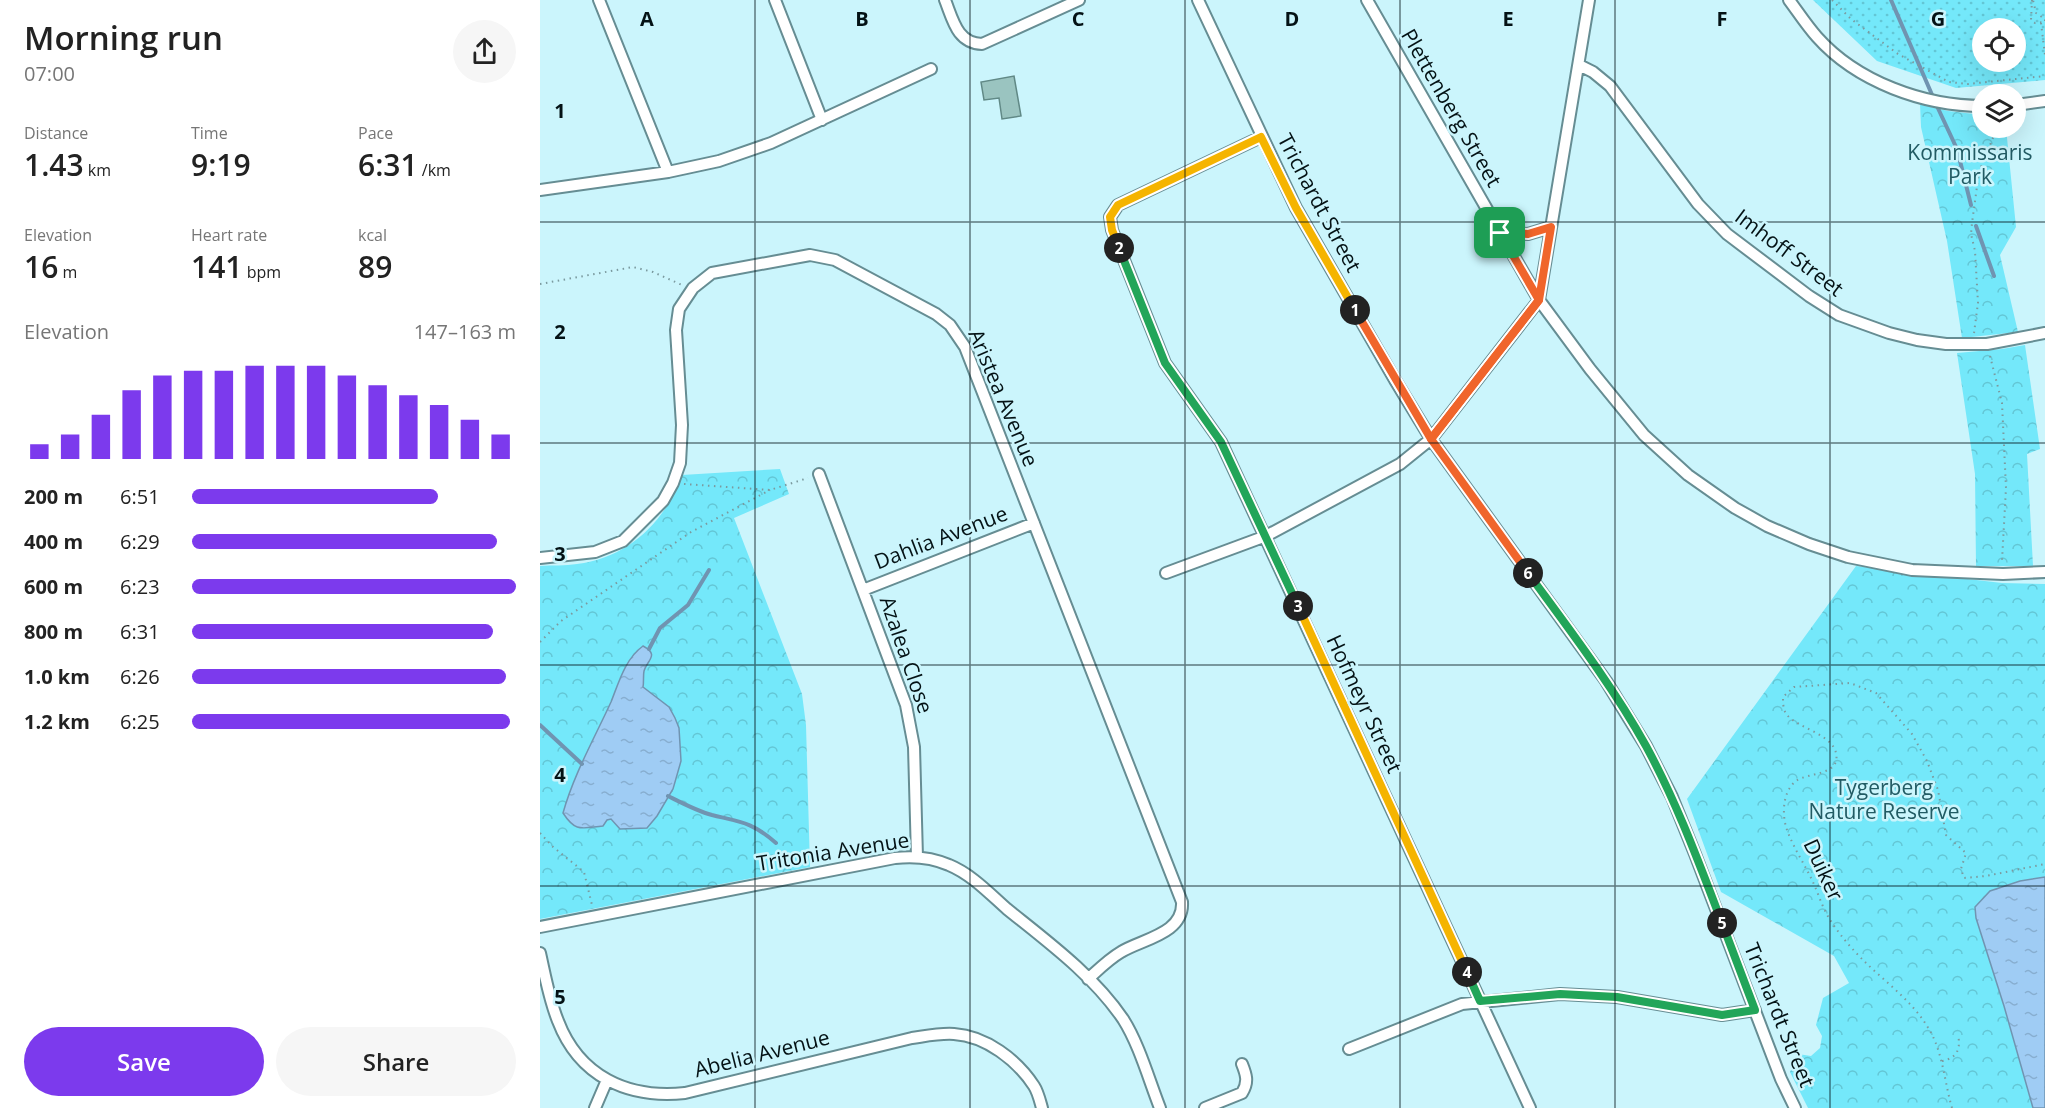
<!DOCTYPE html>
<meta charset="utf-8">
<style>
:root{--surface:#fff;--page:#f6f6f6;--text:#222;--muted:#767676;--accent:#7c3aed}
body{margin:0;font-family:"Open Sans",sans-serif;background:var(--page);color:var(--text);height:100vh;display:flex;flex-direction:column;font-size:22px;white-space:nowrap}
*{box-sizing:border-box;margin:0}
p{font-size:20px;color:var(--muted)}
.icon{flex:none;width:33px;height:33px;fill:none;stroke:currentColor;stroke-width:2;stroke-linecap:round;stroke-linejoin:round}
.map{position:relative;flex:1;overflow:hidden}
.side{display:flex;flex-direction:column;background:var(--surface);width:540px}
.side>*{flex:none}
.tools{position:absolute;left:1432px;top:18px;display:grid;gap:12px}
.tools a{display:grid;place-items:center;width:54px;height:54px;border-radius:50%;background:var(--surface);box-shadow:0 6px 24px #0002;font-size:30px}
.pin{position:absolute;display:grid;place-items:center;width:51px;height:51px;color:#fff;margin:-26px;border-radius:12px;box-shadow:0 3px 9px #0006}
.km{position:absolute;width:30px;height:30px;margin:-15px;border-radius:50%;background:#222;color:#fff;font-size:16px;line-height:30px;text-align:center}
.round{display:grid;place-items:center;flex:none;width:63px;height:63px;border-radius:32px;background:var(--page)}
.summary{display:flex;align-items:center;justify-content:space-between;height:102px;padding:0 24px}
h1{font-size:33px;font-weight:600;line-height:45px}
.figures{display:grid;grid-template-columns:repeat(3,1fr);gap:9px;height:102px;padding:6px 24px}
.figures div{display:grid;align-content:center}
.figures b{font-size:30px;font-weight:600}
.figures small{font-size:16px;font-weight:400}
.figures p{font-size:16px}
.chart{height:168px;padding:12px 24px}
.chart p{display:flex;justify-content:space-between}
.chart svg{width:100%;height:108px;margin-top:6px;stroke:var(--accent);stroke-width:6}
.button{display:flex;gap:12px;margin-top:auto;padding:12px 24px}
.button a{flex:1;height:69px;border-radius:36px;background:var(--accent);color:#fff;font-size:24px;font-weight:600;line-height:69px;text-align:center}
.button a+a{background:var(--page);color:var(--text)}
ul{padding:0 24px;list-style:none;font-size:20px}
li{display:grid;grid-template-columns:96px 72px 1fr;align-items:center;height:45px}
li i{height:15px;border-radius:8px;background:var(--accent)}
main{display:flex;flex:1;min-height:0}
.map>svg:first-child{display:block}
.grass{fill:url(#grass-dots);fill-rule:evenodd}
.park{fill:url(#park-crowns)}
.water{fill:url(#water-ripples);stroke:#7094b1;stroke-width:1.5}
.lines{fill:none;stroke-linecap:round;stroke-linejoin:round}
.stream{stroke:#7094b1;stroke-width:4}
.building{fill:#9ac4c0;stroke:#618986;stroke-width:1.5}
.street-casing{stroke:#668d93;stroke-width:14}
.path{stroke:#7b9a9f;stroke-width:2;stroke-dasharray:1.5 4.5;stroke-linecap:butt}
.street{stroke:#fff;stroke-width:10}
.split-1-casing{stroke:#fff;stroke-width:12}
.split-2-casing{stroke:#fff;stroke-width:12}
.split-3-casing{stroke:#fff;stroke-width:12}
.split-4-casing{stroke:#fff;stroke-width:12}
.split-5-casing{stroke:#fff;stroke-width:12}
.split-6-casing{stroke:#fff;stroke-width:12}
.split-7-casing{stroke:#fff;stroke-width:12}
.split-1{stroke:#f0652b;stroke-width:8}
.split-2{stroke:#f5b400;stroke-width:8}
.split-3{stroke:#22a559;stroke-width:8}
.split-4{stroke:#f5b400;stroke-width:8}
.split-5{stroke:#22a559;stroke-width:8}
.split-6{stroke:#22a559;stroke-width:8}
.split-7{stroke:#f0652b;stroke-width:8}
.grid{fill:none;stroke:#041215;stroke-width:1.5;stroke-opacity:0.55}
.labels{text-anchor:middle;stroke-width:5;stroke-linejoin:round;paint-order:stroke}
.street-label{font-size:21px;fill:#041215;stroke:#cbf5fc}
.park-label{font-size:21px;fill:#215b64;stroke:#cbf5fc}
.grid-label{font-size:20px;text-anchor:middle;font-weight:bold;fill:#041215;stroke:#cbf5fc;stroke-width:5;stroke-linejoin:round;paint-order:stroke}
</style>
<main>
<section class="side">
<div class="summary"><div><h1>Morning run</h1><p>07:00</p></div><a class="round"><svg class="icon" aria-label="share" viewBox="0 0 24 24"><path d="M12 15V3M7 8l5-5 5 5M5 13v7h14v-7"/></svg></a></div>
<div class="figures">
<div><p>Distance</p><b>1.43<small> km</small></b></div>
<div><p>Time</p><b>9:19</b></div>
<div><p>Pace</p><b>6:31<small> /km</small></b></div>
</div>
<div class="figures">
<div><p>Elevation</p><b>16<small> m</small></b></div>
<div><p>Heart rate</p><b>141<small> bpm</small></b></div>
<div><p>kcal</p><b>89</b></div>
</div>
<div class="chart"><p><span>Elevation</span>147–163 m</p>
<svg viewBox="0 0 160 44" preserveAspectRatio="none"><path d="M5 44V38M15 44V34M25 44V26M35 44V16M45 44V10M55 44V8M65 44V8M75 44V6M85 44V6M95 44V6M105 44V10M115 44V14M125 44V18M135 44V22M145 44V28M155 44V34"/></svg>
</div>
<ul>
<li><b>200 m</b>6:51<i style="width:76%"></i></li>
<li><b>400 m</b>6:29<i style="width:94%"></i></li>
<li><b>600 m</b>6:23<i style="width:100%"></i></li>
<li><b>800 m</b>6:31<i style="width:93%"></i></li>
<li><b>1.0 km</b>6:26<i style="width:97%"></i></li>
<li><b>1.2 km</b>6:25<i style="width:98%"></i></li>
</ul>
<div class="button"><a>Save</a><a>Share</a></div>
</section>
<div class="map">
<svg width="1505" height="1108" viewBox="0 0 1505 1108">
<defs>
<pattern id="grass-dots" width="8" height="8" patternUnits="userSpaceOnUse" patternTransform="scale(1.5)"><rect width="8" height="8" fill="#74e8fa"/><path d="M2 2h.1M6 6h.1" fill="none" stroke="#63c6d5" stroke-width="1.8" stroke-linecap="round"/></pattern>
<pattern id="park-crowns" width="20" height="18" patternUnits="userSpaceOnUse" patternTransform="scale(1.5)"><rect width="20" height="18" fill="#74e8fa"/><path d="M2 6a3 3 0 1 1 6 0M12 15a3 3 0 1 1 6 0" fill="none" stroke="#63c6d5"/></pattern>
<pattern id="water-ripples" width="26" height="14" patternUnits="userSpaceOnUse" patternTransform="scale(1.5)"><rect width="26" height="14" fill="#9fccf4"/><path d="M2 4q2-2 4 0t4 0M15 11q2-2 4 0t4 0" fill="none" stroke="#87aed0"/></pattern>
</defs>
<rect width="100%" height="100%" fill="#cbf5fc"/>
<!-- grass -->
<path class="grass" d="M1273,0h232v80l-89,8 -79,-27zM1443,28h33v34h-33z"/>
<!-- park -->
<path class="park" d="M1380,104l28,7 35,4v13h23l10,99 -16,28 18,77 -56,6 -15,-97 -26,-114z
M1485,345l15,104 -13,5 6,112h-57l-1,-92 -18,-121 45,-4z
M240,469l9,25 -55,24 68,176 4,31 4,142 -270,52v-353c12,-1 25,0 37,-2 51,-6 88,-42 105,-89z
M1316,566l146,17 43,1v524h-237l-18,-36 8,-18 13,2 9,-8 2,-12 -6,-11 7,-27 26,-15 -15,-27 -113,-64 -34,-93z"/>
<!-- water -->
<path class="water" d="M103,646c17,9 4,14 1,25 -1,5 0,11 -1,16l26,20 6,11 4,10 2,33 -8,28 -16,27 -10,12 -27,1 -9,-10 -4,1 -4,6c-21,2 -27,7 -40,-13 11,-39 31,-74 48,-111 8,-20 14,-43 32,-56z
M1505,877v231h-12l-29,-102 -28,-88 -1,-11 15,-16 30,-10z"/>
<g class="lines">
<!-- stream -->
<path class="stream" d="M1351,0l42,97
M1396,104l21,45 14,56
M1436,226l18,50
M109,649l11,-21 28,-23 21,-35
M0,725l42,39
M128,796c14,7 29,15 44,19 29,7 40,7 64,28"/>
</g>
<!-- building -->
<path class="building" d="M474,76l7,40 -19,3 -3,-21 -15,2 -3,-18z"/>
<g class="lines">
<!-- street casing -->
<g class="street-casing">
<path id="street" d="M59,0l69,172
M235,0l47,120
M405,0c8,20 12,43 37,44l97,-44
M658,0l98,208 99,172 36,59 175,242 40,65 26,51 23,57 86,225 14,29
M827,0l172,300 51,69 54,66 44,40 47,33 32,18 42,18 39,13 64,13 91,4 42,-2
M1249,0c9,12 18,26 28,37 40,45 107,69 166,69
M1039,65l14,7 17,14 88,118 29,30 82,62 30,19 50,18 28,7 29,4h41l58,-11
M1476,105l29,-4
M721,137l-143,68 -8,12 2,13 53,133 56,79 309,666
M0,190l128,-18 51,-11 52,-18 160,-74
M961,233l27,1 23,-7
M279,474l87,231 8,42 3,110
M0,558l55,-6 28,-11 40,-40 10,-18 7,-20 2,-38 -6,-95 3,-21 14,-21 19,-15 98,-18 25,5 101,54 14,11 15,22 217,555c2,32 -40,37 -61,50 -12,7 -22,17 -33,27
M626,573l100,-37 134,-72 31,-25 108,-139 50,-300
M323,590l171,-67
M0,927l355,-69c18,-2 36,-1 54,7 22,9 40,28 58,44 41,33 86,66 116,110 16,25 26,61 37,89
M0,953c5,22 9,46 18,68 21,55 69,78 127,72l227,-55c14,-2 28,-5 42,-4 32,2 63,26 80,52 4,6 6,15 8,22
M809,1049l113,-45 98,-10 57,3 105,18 33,-5
M55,1108l12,-28
M665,1108l37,-15c7,-11 4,-19 0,-29"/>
</g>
<!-- path -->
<path class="path" d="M1292,0l19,19 47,35 51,28 19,2 77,-8
M1492,0l-1,20 4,3 10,-1v-3l-9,-6 -3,-13
M1501,23l4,32
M0,284l93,-17 20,5 29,13
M1434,333l4,-30 -3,-52 -4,-17 1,-11 7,-51 18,-44
M1450,356l12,47 4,85 -4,73
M144,484l86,6 38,-12
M0,642l21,-21 130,-89 79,-42
M0,833l12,13 32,26 8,33
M1402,1061c15,-3 19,-12 16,-26
M1412,1108c-8,-27 -9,-58 -25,-82 -16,-26 -43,-45 -64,-66 -12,-12 -25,-27 -34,-42 -8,-13 -12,-29 -19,-42 -8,-16 -18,-31 -24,-49 -4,-15 -3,-36 10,-46 12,-9 45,-5 40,-28 -4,-19 -38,-25 -49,-38 -4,-5 -4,-12 -4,-18l11,-10 56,-4 26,10 36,41 15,27 11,29 8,45 20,18 -5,16 3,9 22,-2 59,-12"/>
<!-- street -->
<use href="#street" class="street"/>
</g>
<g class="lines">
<!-- split-1 casing -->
<g class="split-1-casing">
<path id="split-1" d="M815,310l76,129 108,-139 -39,-67"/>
</g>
<!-- split-2 casing -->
<g class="split-2-casing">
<path id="split-2" d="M579,248l-7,-18 -2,-13 8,-12 143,-68 35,71 59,102"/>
</g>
<!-- split-3 casing -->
<g class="split-3-casing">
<path id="split-3" d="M579,248l46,115 56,79 77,164"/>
</g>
<!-- split-4 casing -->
<g class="split-4-casing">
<path id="split-4" d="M758,606l169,366"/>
</g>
<!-- split-5 casing -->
<g class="split-5-casing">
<path id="split-5" d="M927,972l13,29 80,-7 57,3 105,18 33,-5 -33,-87"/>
</g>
<!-- split-6 casing -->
<g class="split-6-casing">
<path id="split-6" d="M988,573c41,56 84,112 118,173 31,57 53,117 76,177"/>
</g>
<!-- split-7 casing -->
<g class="split-7-casing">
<path id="split-7" d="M960,233l28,1 23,-7 -12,73 -108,139 97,134"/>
</g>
<!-- split-1 -->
<use href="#split-1" class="split-1"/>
<!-- split-2 -->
<use href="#split-2" class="split-2"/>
<!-- split-3 -->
<use href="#split-3" class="split-3"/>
<!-- split-4 -->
<use href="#split-4" class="split-4"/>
<!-- split-5 -->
<use href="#split-5" class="split-5"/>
<!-- split-6 -->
<use href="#split-6" class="split-6"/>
<!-- split-7 -->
<use href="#split-7" class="split-7"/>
</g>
<!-- grid -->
<path class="grid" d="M215,0v1108M430,0v1108M645,0v1108M860,0v1108M1075,0v1108M1290,0v1108M0,222h1505M0,443h1505M0,665h1505M0,886h1505"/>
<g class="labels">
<!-- street labels -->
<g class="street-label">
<text transform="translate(911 108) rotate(60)" y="7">Plettenberg Street</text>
<text transform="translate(779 203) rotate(62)" y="7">Trichardt Street</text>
<text transform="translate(1249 253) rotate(37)" y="7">Imhoff Street</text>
<text transform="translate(463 398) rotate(67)" y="7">Aristea Avenue</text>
<text transform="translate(401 538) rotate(-21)" y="7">Dahlia Avenue</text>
<text transform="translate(366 655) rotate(71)" y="7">Azalea Close</text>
<text transform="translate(824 704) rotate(65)" y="7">Hofmeyr Street</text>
<text transform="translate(293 852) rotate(-9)" y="7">Tritonia Avenue</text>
<text transform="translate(1283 870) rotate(65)" y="7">Duiker</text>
<text transform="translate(1239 1015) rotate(68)" y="7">Trichardt Street</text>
<text transform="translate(222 1054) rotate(-14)" y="7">Abelia Avenue</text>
</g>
<!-- park labels -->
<g class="park-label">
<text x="1430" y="160">Kommissaris<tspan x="1430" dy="24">Park</tspan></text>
<text x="1344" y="795">Tygerberg<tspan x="1344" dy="24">Nature Reserve</tspan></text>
</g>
</g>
<g class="grid-label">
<text x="107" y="26">A</text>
<text x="322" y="26">B</text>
<text x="538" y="26">C</text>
<text x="752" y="26">D</text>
<text x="968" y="26">E</text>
<text x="1182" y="26">F</text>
<text x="1398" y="26">G</text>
<text x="20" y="118">1</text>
<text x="20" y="339">2</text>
<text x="20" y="561">3</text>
<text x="20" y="782">4</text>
<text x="20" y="1004">5</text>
</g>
</svg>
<div class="tools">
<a><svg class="icon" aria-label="locate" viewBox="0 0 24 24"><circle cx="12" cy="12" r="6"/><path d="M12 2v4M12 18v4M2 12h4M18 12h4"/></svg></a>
<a><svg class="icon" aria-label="layers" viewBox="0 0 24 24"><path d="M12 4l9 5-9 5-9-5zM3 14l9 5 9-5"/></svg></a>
</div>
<div class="pin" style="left:960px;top:233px;background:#1e9e55"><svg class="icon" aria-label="arrive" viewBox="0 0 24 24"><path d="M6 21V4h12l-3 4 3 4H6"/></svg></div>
<b class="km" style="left:815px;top:310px">1</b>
<b class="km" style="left:579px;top:248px">2</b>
<b class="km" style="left:758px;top:606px">3</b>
<b class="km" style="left:927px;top:972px">4</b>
<b class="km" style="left:1182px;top:923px">5</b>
<b class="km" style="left:988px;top:573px">6</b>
</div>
</main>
